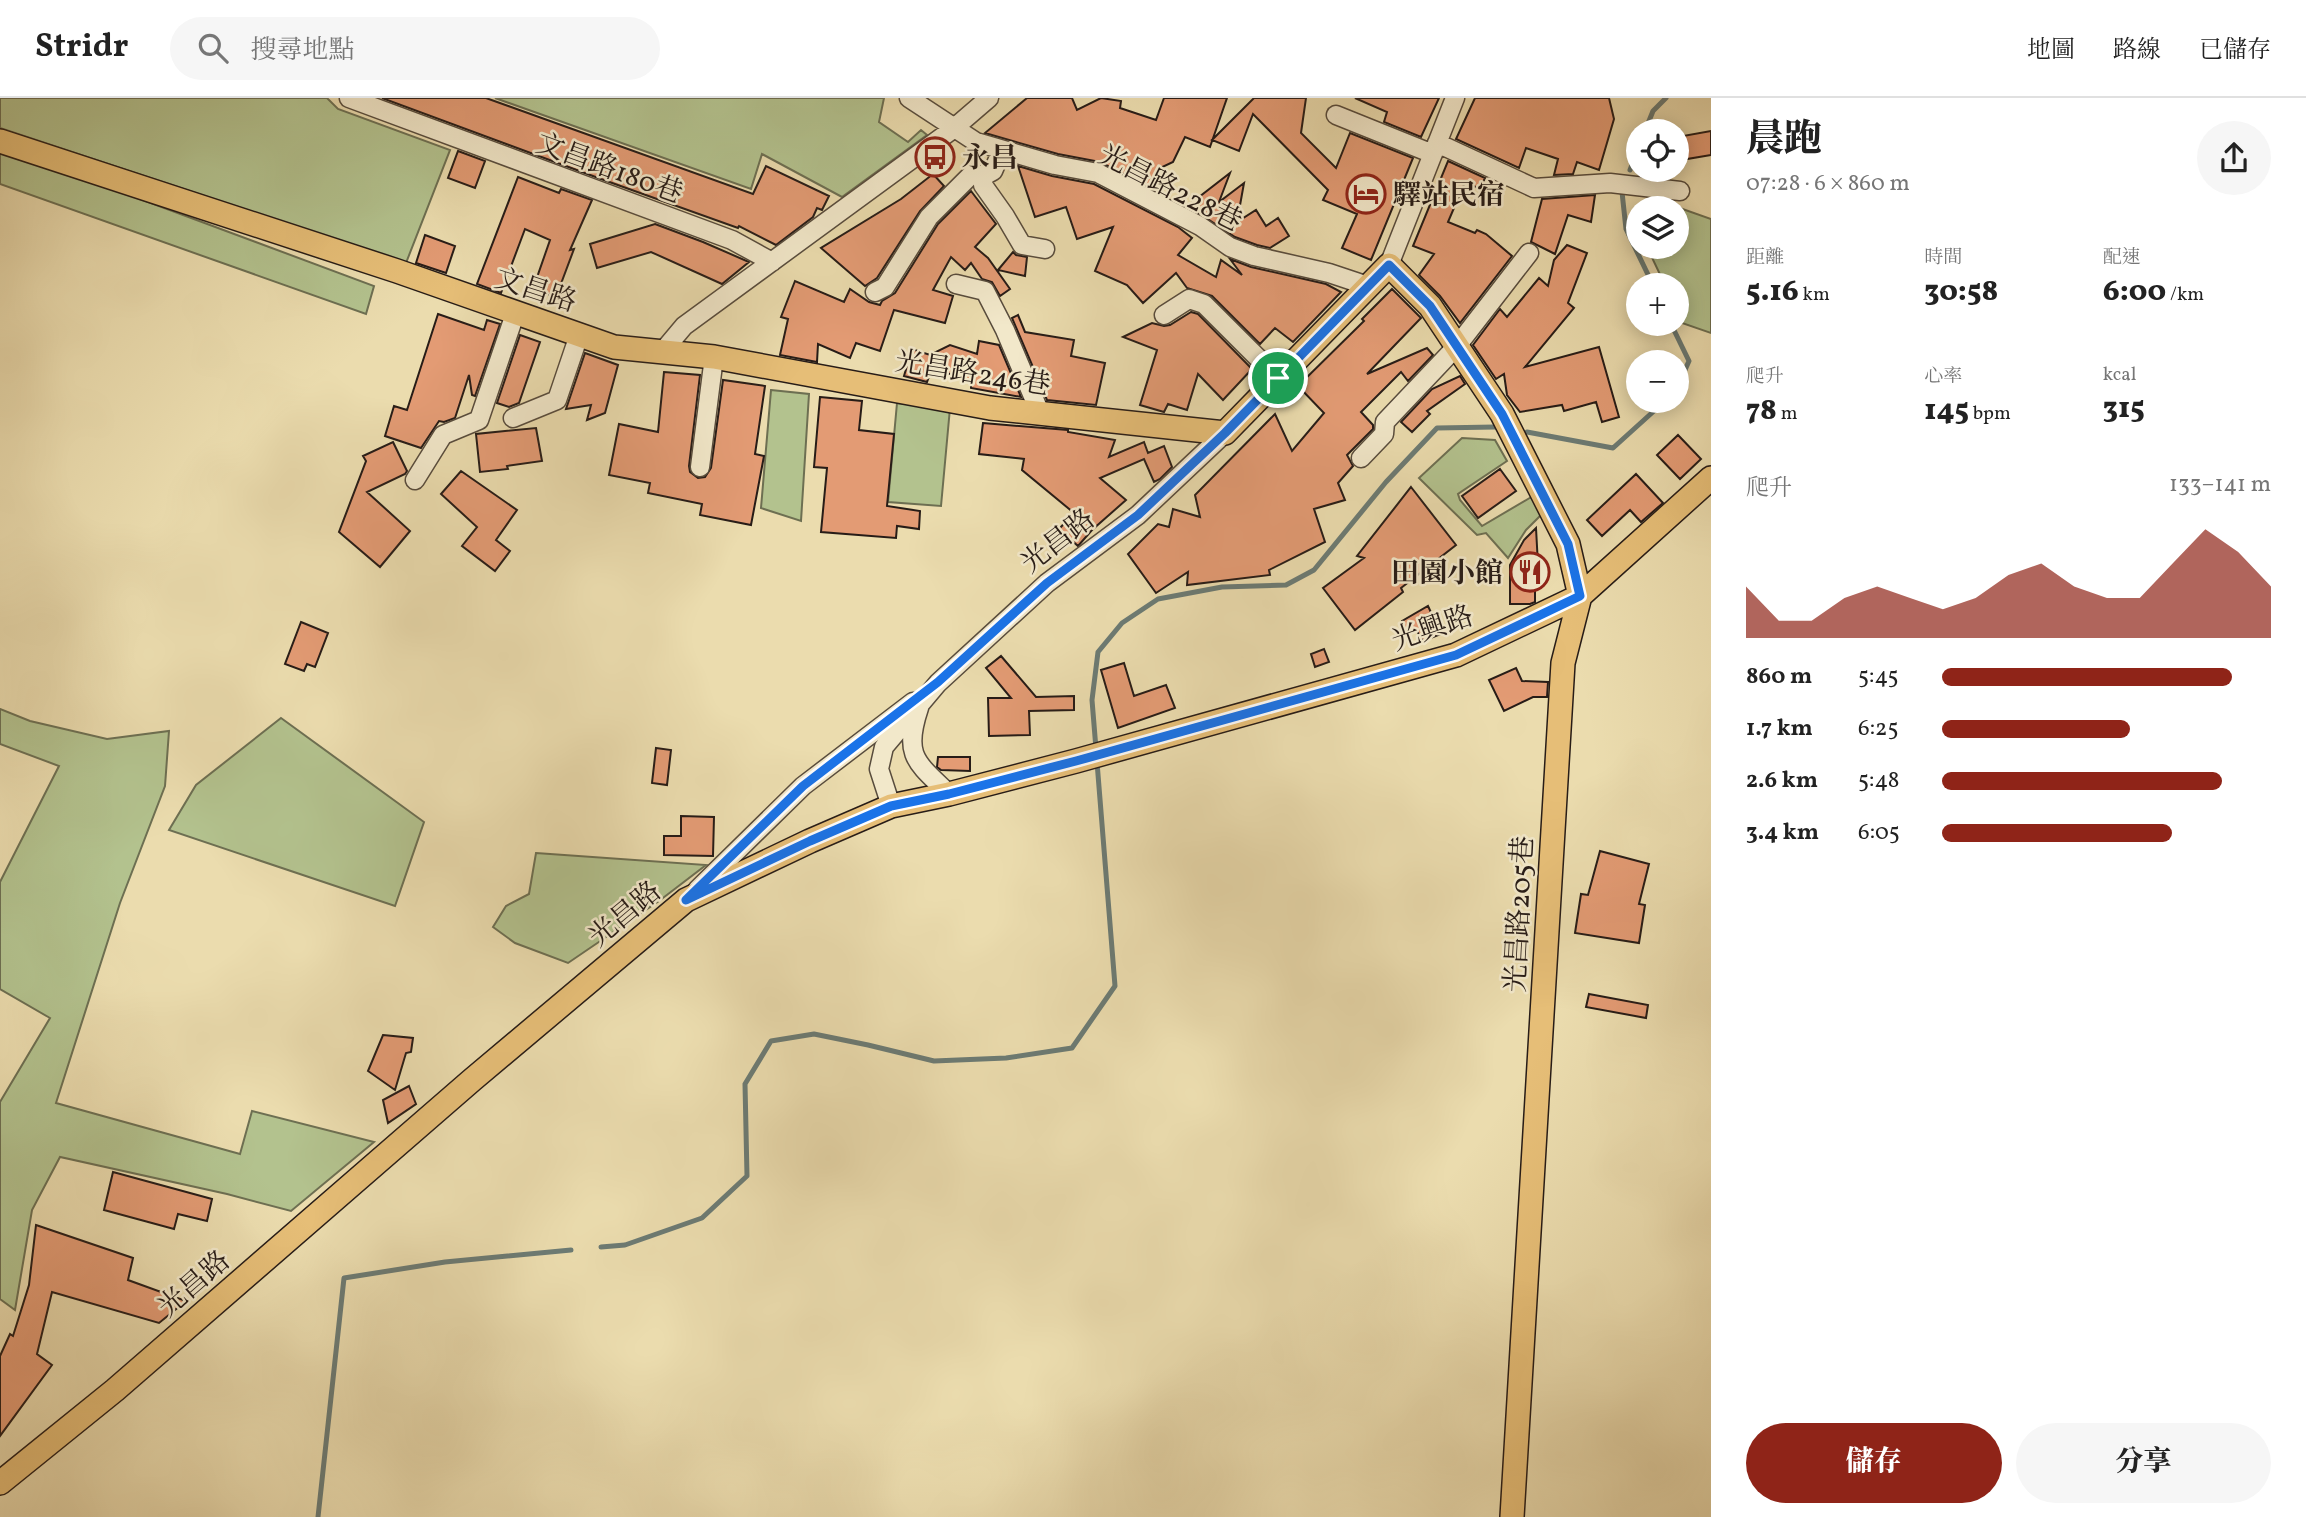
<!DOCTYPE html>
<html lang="zh-TW">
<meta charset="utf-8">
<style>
:root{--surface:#fff;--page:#f6f6f6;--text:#222;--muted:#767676;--line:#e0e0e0;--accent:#8f2418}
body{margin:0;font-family:Vollkorn,"Noto Serif TC",serif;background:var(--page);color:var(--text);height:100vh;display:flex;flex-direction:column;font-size:26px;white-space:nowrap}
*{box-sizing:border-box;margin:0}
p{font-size:23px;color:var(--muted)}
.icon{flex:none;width:38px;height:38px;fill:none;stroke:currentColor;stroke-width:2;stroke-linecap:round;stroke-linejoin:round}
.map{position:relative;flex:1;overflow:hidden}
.panel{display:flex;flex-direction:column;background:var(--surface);width:595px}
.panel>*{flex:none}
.buttons{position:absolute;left:1626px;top:21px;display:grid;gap:14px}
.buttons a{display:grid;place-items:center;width:63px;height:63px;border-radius:50%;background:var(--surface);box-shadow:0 4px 18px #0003;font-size:35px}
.pin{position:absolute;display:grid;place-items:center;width:60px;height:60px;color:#fff;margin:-30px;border:4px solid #fff;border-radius:50%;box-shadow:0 2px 7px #0007}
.round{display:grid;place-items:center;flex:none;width:74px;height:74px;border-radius:37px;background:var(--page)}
.summary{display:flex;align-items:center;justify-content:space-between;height:119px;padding:0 35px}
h1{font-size:38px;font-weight:800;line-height:52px}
.stats{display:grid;grid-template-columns:repeat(3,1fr);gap:10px;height:119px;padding:7px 35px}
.stats div{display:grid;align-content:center}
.stats b{font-size:30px;font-weight:800}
.stats small{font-size:19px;font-weight:400}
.stats p{font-size:19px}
.chart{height:196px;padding:14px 35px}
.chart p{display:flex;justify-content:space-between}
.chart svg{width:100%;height:126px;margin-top:7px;fill:var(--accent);opacity:.7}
.button{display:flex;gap:14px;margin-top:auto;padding:14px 35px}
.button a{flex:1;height:80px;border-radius:42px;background:var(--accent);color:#fff;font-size:28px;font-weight:800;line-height:80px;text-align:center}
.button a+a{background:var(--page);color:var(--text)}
ul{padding:0 35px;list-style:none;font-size:23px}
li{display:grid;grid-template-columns:112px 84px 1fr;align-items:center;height:52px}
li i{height:18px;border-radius:9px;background:var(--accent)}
header{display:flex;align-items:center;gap:42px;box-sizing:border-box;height:98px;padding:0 35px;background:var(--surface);border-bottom:2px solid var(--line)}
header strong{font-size:33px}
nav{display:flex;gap:38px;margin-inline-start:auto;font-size:24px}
.search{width:490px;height:63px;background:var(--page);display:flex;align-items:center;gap:18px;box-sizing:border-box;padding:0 24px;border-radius:38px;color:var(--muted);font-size:26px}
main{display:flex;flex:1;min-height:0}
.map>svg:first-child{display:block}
.green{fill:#b3c28e;stroke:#6d6f52;stroke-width:2}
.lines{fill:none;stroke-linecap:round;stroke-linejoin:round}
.stream{stroke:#6c7b74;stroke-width:5}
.building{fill:#e39b74;stroke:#271c17;stroke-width:2}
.minor-casing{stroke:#584c3d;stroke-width:21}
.major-casing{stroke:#271c17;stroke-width:26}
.minor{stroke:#f2e8ca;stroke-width:18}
.major{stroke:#e6be77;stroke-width:23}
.route-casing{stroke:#fff;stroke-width:14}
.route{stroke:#1a73e8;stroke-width:9}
.labels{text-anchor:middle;stroke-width:5;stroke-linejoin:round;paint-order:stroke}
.poi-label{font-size:28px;font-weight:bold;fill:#271c17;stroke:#f2e8ca;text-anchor:start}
.street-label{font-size:28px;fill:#271c17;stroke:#f2e8ca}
</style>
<header>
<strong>Stridr</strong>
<div class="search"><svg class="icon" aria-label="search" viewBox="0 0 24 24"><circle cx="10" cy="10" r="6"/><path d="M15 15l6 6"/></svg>搜尋地點</div>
<nav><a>地圖</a><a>路線</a><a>已儲存</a></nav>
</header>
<main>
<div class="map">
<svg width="1711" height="1419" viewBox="0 0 1711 1419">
<rect width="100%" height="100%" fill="#ebdcae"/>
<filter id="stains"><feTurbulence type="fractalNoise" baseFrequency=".00286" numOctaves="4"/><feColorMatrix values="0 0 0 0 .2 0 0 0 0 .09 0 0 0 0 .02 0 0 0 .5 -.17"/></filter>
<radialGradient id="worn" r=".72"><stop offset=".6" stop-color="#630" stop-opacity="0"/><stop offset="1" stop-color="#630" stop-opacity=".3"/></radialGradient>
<!-- green -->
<path class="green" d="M0,0h327l11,11 112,41 -44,113 -406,-135z
M495,0h389l-5,24 29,20 13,-12 6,5 -85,62 -80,-43 -11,35z
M0,49l374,139 -8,28 -366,-130z
M1660,103l51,18v114l-29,-10 -5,-12 -1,-26h-11l-18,-38h29v-39h-37z
M771,292l38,4 -8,127 -40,-13z
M897,305l53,5 -9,98 -53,-4z
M1462,340l33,2 12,21 -49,33 2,6 22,26 51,-30 10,17 -17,17 -18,28 -22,-25 -9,2 -58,-57z
M0,611l30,12 77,18 62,-8 -4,55 -45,117 -64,200 184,51 12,-43 122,31 -83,69 -64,-17 -167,-37 -28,53 -17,100 -15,-11v-197l50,-84 -50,-29v-107l59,-116 -59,-22z
M281,620l143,104 -29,84 -226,-76 27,-45z
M536,755l170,12 -47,36 -91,62 -53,-20 -22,-16 13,-21 23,-12z"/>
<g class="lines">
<!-- stream -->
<path class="stream" d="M1645,33l8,-20 13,-13
M1630,72l8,-20
M1622,94l4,37 27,56
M1671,226l18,37 -13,29
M1527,334l86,16 52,-47
M1096,651l-4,-49 6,-48 24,-29 36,-24 64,-12 64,-2 28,-15 72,-88 51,-54 58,-1
M601,1149l24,-2 77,-27 45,-42 -2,-92 26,-43 43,-7 54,11 66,16 72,-3 66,-10 43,-62 -18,-224
M318,1419l26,-239 101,-16 126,-12"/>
</g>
<!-- building -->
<path class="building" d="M382,0h104l267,96 13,-28 63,30 -7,14 -5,-2 -4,9 -37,28 -37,-19 -1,2 -137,-49z
M1027,0h45l5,12 24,-12 20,3 -1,7 36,12 8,-22h63l-17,49 -25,-10 -12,25 -15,7 -9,18 -49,-25 -42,-8 -73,-21z
M1254,0h52l-5,35 35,35 14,-35 63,25 -42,102 -29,-12 15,-34 -34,-14 5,-10 -75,-76 -14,37 -27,-11z
M1355,0h84l-18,39 -37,-15 3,-10z
M1475,0h134l5,21 -15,51 -22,-8 -4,12 -19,1 4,-16 -32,-11 -7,20 -63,-29z
M1711,33v24l-24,4 -4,-23z
M458,53l27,10 -10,27 -27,-10z
M1448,63l37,17 -5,11 -15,-7 -17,40 27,11 2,-3 9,4 26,22 -52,67 -20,-27 -21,-21 15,-21 -21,-8z
M1018,68l34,10 42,8 84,43 14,11 -14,17 38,22 5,-17 21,15 -12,-16 21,8 75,17 15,8 -48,50 -18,-14 -15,16 -48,-48 -25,-8 -11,-15 -33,30 -16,-18 -32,-14 18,-44 -36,12 -11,-32 -31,10z
M1230,75l-11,29 25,-19 -7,39 19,-12 10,16 12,-8 11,18 -19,12 -13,-3 -22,-8 -41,-27 -4,-6z
M933,76l11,12 -24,25 -43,67 -12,8 -44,-38 80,-49z
M518,79l41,16 2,-4 31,11 -22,50 4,-1 -18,48 -23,-8 17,-49 -25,-11 -24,64 -24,-9z
M971,93l25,33 -21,23 13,11 22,31 -10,7 -8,-14 -10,-3 -11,-16 -6,7 -14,-13 -18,33 20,6 -8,27 -51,-13 -14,41 -24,-8 -6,15 -32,-14 -1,18 -37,-7 8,-36 -7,-2 14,-36 49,21 6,-13 19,13 11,3 2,-4 13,-8 43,-69z
M1595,97l-4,27 -23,-7 -13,39 -24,-12 11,-43z
M655,126l48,18 46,20 -27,22 -71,-32 -54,16 -7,-24z
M425,137l30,11 -9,27 -30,-10z
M1567,147l20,8 -19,50 6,5 -49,59 74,-20 20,70 -17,5 -6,-20 -32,9 -2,-6 -42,7 -13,-17 -3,-21 -8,5 -23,-34 27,-36 7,8 32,-39 9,8 6,-26z
M1013,154l3,3 11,2 -2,19 -27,-6z
M1392,191l29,29 -54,56 60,-26 6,7 -25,26 -7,-9 -40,40 12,13v4l-26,26 6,11 -15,17 7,17 -31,9 11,33 -56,28 1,5 -83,10 1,-13 -32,21 -28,-39 30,-30 11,3 4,-18 27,8 -5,-22 80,-81 17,37 32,-38 -26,-27 66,-65 -2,-2z
M1191,214l7,2 54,55 -29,31 -25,-26 -11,36 -19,-6 -4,8 -24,-7 17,-55 -34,-13 29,-14 12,3 6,-1z
M438,216l46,16 3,-10 13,4 -25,72 -3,-1 -3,-20 -14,43 -11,4 -5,-1 -18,27 -36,-12 9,-30 13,4z
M1018,217l7,17 49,8 -3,16 34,7 -9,42 -49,-5 -35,-82z
M520,237l20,7 -21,61 -10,4 -12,-4z
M979,243l20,4 22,52 -50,-9v-7l-39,-13 -5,14 -23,-6 8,-27 18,6 20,-10 27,9z
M585,255l33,12 -13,48 -18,7 4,-15 -25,4z
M664,274l36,3 -11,91 1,6 8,6 7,-1 6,-9 12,-88 42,6 -10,68 9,2 -13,69 -51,-10 2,-11 -54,-11 2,-10 -41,-8 10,-51 39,8z
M1460,278l5,8 -38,27 3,3 -18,18 -11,-10 31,-33z
M820,299l42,4 -3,29 35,4 -7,72 33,5 -1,18 -22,-3 -1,12 -75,-6 6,-64 -13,-1z
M983,325l85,7v2l47,8 -6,17 35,-15 4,11 16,-7 8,21 -12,12 -6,3 -10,-23 -44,19 26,22 -34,30 -14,16 -19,-17 15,-16 -52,-43 2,-11 -45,-5z
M536,330l6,33 -35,5 1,3 -28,3 -4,-38z
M1678,337l23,24 -21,20 -23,-24z
M393,344l14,29 -2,3 -38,18 43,39 -30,36 -41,-35 27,-71 -3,-5z
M1500,371l16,22 -38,27 -16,-22z
M461,373l56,39 -21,30 14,11 -15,20 -33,-25 15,-19 -36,-33z
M1636,376l27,29 -22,19 -11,-12 -28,26 -15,-16z
M1411,389l45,58 -55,43 2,4 -48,38 -32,-42 41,-30 -7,-2z
M1536,430l2,37h-3v37l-5,2h-20v-39l14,-25z
M1428,508l13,28 -18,7 -6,-10 -15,5v-15z
M301,524l27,11 -13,34 -8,-3 -3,7 -19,-7z
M1324,551l5,13 -14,5 -4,-13z
M1001,558l35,41 38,-1v14l-45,1 1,24 -41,1 -1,-38h23l-25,-30z
M1124,565l10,33 32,-11 9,23 -57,20 -17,-58z
M1516,570l6,13 26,1 -1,15h-14l-29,14 -15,-31z
M656,650l15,2 -4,35 -15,-2z
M938,659h32v14l-29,-1 -4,-3z
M681,718l33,1 -1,39 -49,-1v-19h17z
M1600,753l49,13 -10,40 6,1 -6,38 -64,-10 6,-39 7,1z
M1589,896l59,11 -2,13 -60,-11z
M383,937l30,3 -2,14 -5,1 -11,37 -27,-19z
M409,988l7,18 -28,19 -5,-23z
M113,1074l99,27 -5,22 -29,-7 -4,15 -70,-19z
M36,1127l97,33 -5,22 58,21 -27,22 -107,-31 -15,62 15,11 -52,71v-80l10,-22 3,2 16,-51z"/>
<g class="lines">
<!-- minor casing -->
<g class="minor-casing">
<path id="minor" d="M349,0l383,142 40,22
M909,0l67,44 79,23 43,8 102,53 30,21 24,9 75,17 39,13
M1336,17l97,39
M1437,45l97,45 76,-5 70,8
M984,78l-1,9 22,31 17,29 23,4
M1389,167l66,-167
M956,186l29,7 20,39 35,83
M875,194l10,-5 44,-70 44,-44 11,3 9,-5 9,-21
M1164,217l25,-16 15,5 74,74
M663,253l21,-25 269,-197 36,-31
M513,320l44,-18 22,-65
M1361,360l23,-24 1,-12 72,-76 72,-93
M700,369l14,-110
M415,382l28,-45 36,-15 36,-106
M919,610c-16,48 -3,54 30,86
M891,708l-12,-37 5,-22 54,-64 109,-100 91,-68 87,-82
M697,792l106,-104 110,-84"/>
</g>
<!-- major casing -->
<g class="major-casing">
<path id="major" d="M0,43l397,130 217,76 100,10 276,51 235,25 164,-168 41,41 72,108 66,130 12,52 -17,67 -51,854
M0,1385l115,-93 357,-310 214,-180 124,-59 81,-35 58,-12 127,-33 380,-106 124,-59 131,-118"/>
</g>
<!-- minor -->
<use href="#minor" class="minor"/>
<!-- major -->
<use href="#major" class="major"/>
</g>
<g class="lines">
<!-- route casing -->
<g class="route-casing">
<path id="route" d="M1389,167l41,41 72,108 66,130 12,52 -124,59 -380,106 -127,33 -58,12 -81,35 -124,59 117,-114 135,-104 109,-99 91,-68 87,-82z"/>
</g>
<!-- route -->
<use href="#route" class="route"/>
</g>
<!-- icons -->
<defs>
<g id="bus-ring" transform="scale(2.0125)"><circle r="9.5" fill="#f2e8ca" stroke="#8f2418" stroke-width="1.5"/><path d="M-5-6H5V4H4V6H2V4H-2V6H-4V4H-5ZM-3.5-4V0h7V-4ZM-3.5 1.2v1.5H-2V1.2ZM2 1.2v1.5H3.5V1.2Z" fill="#8f2418"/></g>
<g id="hotel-ring" transform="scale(2.0125)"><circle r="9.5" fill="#f2e8ca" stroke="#8f2418" stroke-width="1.5"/><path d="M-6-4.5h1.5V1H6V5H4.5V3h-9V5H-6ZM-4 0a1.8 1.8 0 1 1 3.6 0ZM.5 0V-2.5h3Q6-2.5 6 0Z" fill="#8f2418"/></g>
<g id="restaurant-ring" transform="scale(2.0125)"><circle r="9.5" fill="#f2e8ca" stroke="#8f2418" stroke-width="1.5"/><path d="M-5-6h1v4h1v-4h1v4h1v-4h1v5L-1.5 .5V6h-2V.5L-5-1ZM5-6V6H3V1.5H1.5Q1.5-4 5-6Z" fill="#8f2418"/></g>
</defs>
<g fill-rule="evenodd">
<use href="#bus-ring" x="935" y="59"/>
<use href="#hotel-ring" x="1366" y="96"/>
<use href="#restaurant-ring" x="1530" y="474"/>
</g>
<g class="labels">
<!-- poi labels -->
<g class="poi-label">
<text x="962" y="69">永昌</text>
<text x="1393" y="106">驛站民宿</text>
<text x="1503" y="484" text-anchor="end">田園小館</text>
</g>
<!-- street labels -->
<g class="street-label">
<text transform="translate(610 69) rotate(20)" y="10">文昌路180巷</text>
<text transform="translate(1171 89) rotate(27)" y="10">光昌路228巷</text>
<text transform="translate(536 191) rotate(18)" y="10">文昌路</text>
<text transform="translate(973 274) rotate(9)" y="10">光昌路246巷</text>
<text transform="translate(1057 442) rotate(-38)" y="10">光昌路</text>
<text transform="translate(1432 529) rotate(-19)" y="10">光興路</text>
<text transform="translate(624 815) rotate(-40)" y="10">光昌路</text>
<text transform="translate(1518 816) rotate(-87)" y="10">光昌路205巷</text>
<text transform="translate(193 1185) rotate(-41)" y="10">光昌路</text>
</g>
</g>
<rect width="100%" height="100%" filter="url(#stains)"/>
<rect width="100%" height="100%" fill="url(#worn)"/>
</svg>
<div class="buttons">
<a><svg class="icon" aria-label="locate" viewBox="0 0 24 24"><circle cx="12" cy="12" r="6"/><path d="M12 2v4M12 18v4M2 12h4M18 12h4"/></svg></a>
<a><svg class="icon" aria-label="layers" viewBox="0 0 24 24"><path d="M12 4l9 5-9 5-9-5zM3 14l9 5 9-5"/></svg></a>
<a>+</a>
<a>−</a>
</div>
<div class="pin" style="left:1278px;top:280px;background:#1e9e55"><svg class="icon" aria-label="arrive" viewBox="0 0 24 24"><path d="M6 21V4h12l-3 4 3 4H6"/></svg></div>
</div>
<section class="panel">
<div class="summary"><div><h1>晨跑</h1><p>07:28 · 6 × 860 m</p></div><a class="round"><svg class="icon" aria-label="share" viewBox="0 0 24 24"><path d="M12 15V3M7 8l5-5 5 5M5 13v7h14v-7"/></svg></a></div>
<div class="stats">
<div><p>距離</p><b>5.16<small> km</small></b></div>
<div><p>時間</p><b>30:58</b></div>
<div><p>配速</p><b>6:00<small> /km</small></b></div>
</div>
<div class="stats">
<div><p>爬升</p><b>78<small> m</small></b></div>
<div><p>心率</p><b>145<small> bpm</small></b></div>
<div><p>kcal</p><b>315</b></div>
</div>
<div class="chart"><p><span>爬升</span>133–141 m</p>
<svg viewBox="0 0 160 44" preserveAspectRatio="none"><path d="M0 44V26L10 38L20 38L30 30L40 26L50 30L60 34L70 30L80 22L90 18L100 26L110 30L120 30L130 18L140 6L150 14L160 26V44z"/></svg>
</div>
<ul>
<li><b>860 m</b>5:45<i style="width:88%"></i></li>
<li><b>1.7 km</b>6:25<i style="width:57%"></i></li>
<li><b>2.6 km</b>5:48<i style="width:85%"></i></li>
<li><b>3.4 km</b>6:05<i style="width:70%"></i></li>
</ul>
<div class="button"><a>儲存</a><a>分享</a></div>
</section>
</main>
